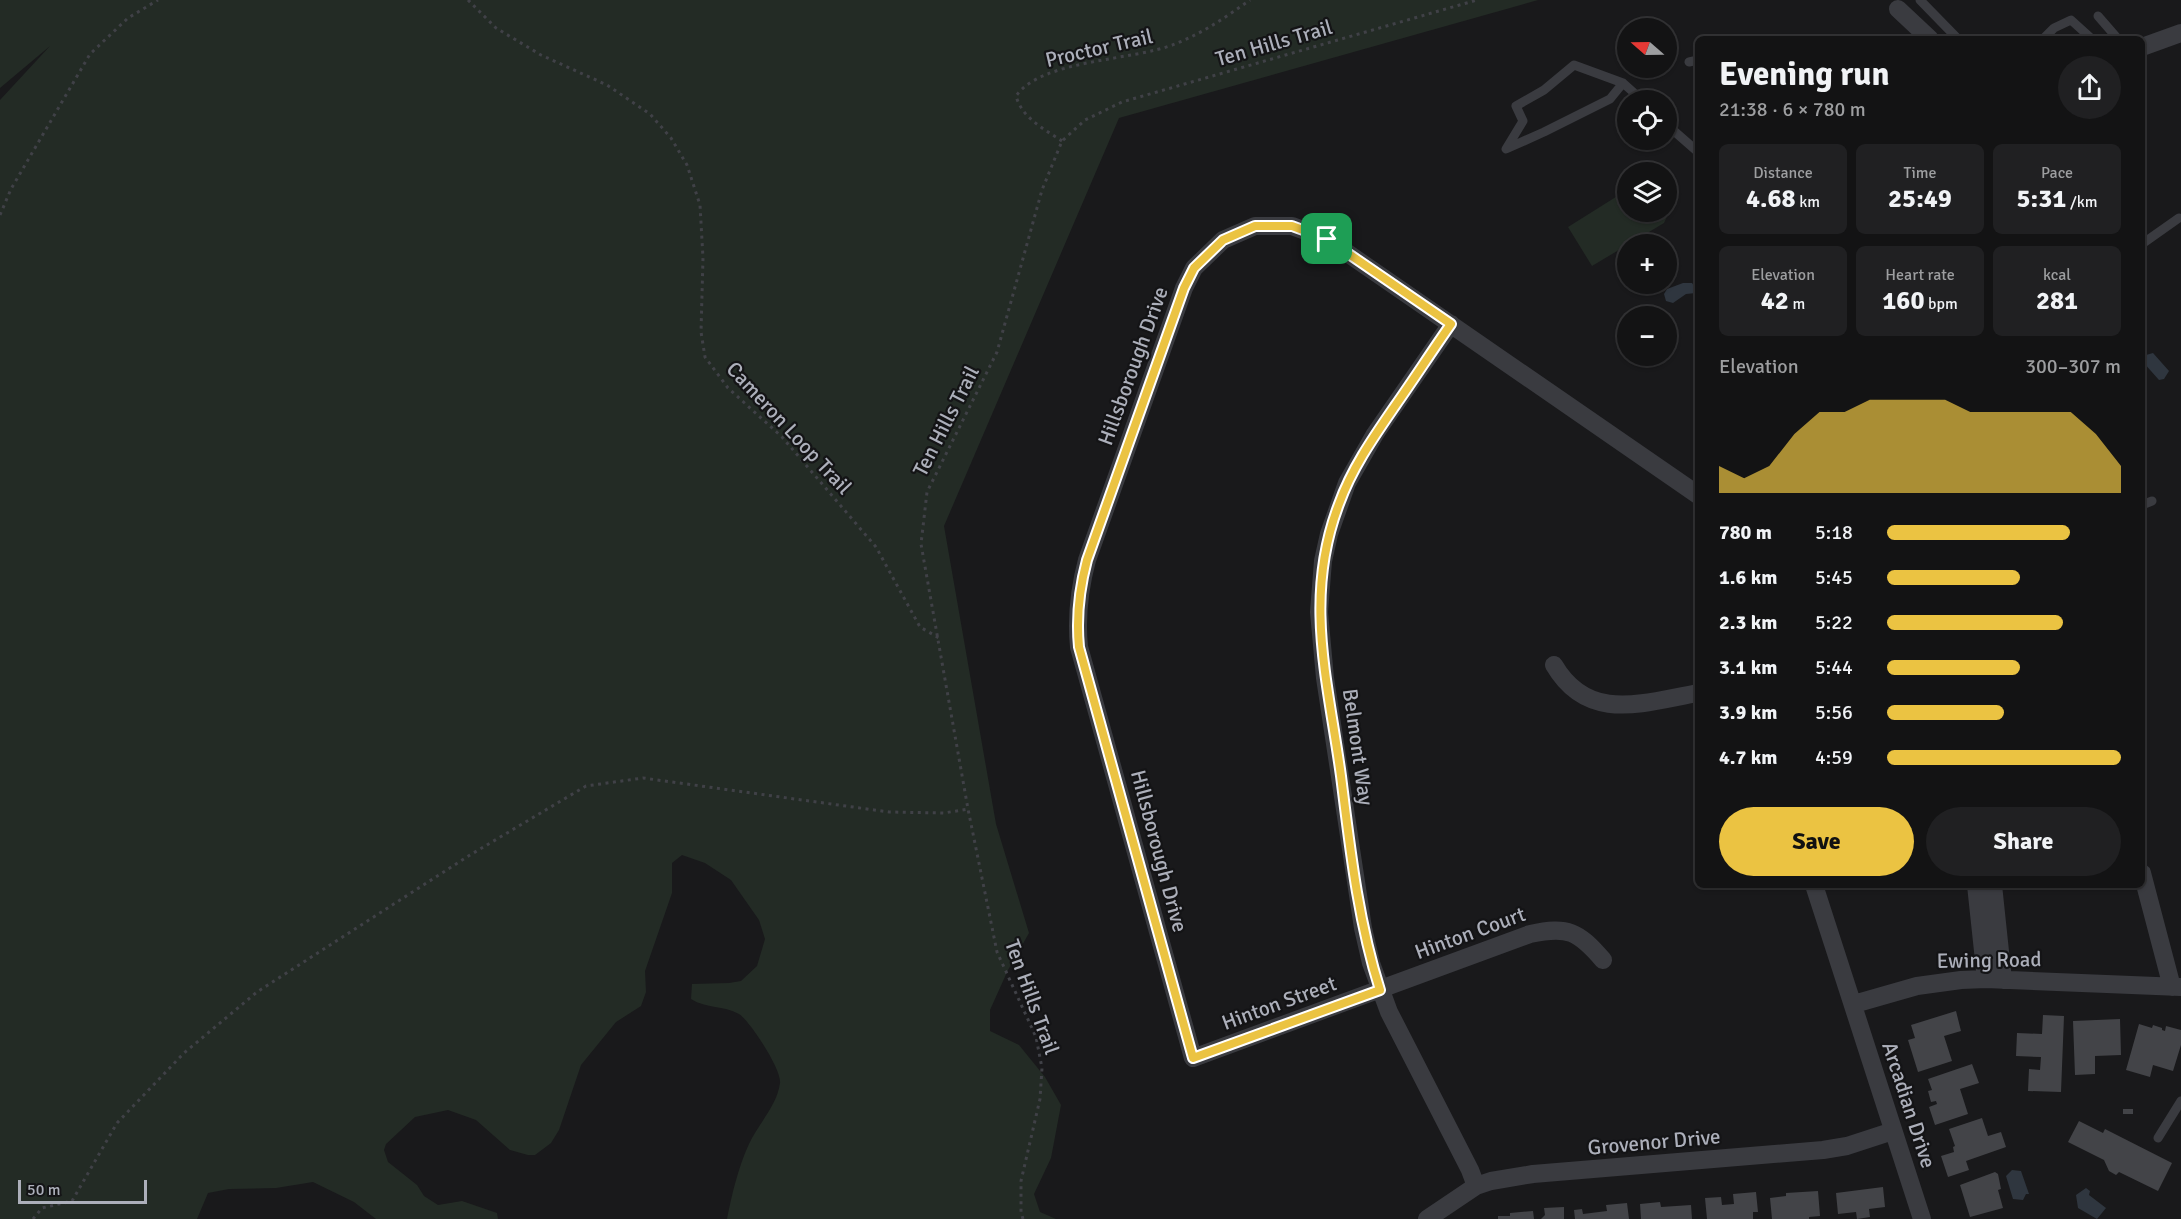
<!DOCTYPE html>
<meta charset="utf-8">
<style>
:root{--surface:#131314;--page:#202022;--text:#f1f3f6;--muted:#9d9ea0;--line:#323234;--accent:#ebc342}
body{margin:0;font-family:Signika,sans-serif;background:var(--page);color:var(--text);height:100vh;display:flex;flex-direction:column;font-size:22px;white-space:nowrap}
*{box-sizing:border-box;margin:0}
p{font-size:20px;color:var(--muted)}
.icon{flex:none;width:33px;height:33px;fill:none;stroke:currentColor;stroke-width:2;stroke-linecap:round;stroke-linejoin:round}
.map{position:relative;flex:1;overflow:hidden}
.panel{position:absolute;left:1695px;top:36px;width:450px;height:852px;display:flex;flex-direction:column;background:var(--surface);border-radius:9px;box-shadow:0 2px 4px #0004,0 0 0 2px var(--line)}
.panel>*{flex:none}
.needle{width:39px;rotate:290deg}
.controls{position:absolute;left:1617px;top:18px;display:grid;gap:12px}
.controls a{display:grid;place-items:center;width:60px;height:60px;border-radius:50%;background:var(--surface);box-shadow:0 2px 4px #0004,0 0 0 2px var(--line);font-size:30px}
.scale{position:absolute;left:18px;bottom:15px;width:129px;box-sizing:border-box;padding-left:6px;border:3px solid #acafba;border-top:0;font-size:16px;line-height:21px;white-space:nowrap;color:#acafba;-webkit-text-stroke:4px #141416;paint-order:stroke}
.pin{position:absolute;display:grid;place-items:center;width:51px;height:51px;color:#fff;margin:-26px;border-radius:12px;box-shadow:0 3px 9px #0006}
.round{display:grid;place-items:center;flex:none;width:63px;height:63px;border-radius:32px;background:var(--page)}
.overview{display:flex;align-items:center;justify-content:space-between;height:102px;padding:0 24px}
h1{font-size:33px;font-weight:700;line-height:45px}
.metrics{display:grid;grid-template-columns:repeat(3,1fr);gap:9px;height:102px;padding:6px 24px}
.metrics div{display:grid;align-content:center;border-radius:9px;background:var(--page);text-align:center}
.metrics b{font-size:26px;font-weight:700}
.metrics small{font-size:16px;font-weight:400}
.metrics p{font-size:16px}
.chart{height:168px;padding:12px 24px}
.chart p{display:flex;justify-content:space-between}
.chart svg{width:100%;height:108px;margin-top:6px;fill:var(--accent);opacity:.7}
.primary-button{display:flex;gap:12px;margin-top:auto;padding:12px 24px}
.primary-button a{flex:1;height:69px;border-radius:36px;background:var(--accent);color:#111;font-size:24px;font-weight:700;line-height:69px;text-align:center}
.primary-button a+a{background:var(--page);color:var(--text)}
ul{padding:0 24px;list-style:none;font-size:20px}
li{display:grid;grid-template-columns:96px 72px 1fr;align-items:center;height:45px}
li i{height:15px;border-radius:8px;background:var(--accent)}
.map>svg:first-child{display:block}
.green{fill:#232b25}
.water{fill:#2f363f}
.building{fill:#434448}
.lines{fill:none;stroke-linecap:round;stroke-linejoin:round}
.path{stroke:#404147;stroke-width:3;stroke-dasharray:3 4.5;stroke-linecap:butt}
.service{stroke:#3a3b40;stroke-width:9}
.minor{stroke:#3a3b40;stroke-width:18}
.route-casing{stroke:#fff;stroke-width:12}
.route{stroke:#ebc342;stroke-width:8}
.labels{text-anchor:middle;stroke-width:4.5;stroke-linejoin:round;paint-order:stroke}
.street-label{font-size:21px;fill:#acafba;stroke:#141416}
</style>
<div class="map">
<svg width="2181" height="1219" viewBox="0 0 2181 1219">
<rect width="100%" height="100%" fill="#19191b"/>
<!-- green -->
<path class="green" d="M0,0h1538l-419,118 -175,408 52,298 33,109 -21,37 -18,40v21l29,14 26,32 16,28 -10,53 -17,36 6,18 16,7h-329c5,-25 11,-51 22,-75 9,-20 28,-38 31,-61 2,-13 -30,-62 -41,-69 -16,-9 -32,-5 -48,-15l1,-15 37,-1 12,-2 16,-15 8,-27 -6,-19 -28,-40 -26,-17 -23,-8 -10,8v30l-27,78 1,21 -5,14 -25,16 -35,43 -22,65 -8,13 -16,12h-7l-18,-5 -34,-30 -28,-10 -33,7 -29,27 -2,6 4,12 29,23 7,11 14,9 24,-4 35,12 1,6h-122l-22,-17 -41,-20 -37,6 -47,1 -21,4 -11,26h-197v-1119l50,-54 -50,42z
M1627,190l1,22h38l1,-4 2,4 -5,11 -72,43 -24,-39z"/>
<!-- water -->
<path class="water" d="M1683,283h9l5,7 -1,3 -10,1 -13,9 -7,-2 -2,-7 3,-5z
M2153,353l16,18 -5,8 -5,1 -16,-18 3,-7z
M2012,1170l9,1 8,23h-3l-3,6 -10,-1 -7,-23z
M2086,1188l4,3 -1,4 17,13 -9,11 -19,-11 -2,-13z"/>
<!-- building -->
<path class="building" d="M1956,1011l5,20 -17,5 8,25 -34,11 -10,-32 7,-2 -4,-13z
M2043,1015l21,1 -3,76 -33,-1 1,-22 11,1 1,-13 -25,-1 1,-23 25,1z
M2120,1019l1,36 -26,1v18l-20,1 -2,-54z
M2139,1024l13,4 1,-3 9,3v2l3,1 1,-5 15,4v15l-8,26 -20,-6 -3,12 -24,-7z
M1972,1064l7,19 -19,6 8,25 -33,11 -6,-18 8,-3 -1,-3 -5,1 -3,-11 4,-1 -4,-11z
M2123,1109h10v5h-10z
M1982,1118l6,18 13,-4 5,15 -40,14 3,9 -21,7 -7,-21 13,-4 -1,-5 2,-1 -6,-17z
M2079,1121l24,12 2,-4 67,34 -14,28 -39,-19 -3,3 -7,-4 -5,-11 -36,-18z
M1995,1172l3,2 3,15 -3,1 5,18 -33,9 -10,-32z
M1883,1187l2,20 -16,2 1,8 -13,2 -1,-7 -18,2 -2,-21z
M1818,1191l2,25 -11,1v2h-37l-2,-21 16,-2v-3z
M1756,1192l2,20h-5v7h-46l-2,-21 16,-1 1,8 12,-1 -1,-10z
M1660,1202l1,5 30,-2 1,14h-51l-1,-15z
M1627,1203l2,16h-54l-1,-9 8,-1 1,5 24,-3 -1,-6z
M1564,1207v12h-23l4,-4 -1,-7z
M1533,1211l1,8h-36v-3h12v-3z"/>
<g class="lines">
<!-- path -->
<path class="path" d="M468,0l28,28 45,27 66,30 43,29 21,24 16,27 13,40 3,53 -2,74 4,25 23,31 54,49 94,110 44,80 19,11
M1062,141c-18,-12 -40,-23 -46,-45 26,-37 117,-35 159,-52 28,-11 51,-27 75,-44
M0,215l11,-26 79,-135 38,-36 30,-18
M33,1219l9,-11 30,-7 45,-78 67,-70 73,-61 213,-137 116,-69 57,-8 246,34 55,1 24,-4
M1023,1219l-2,-7v-31l19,-82 2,-31 -6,-31 -39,-85 -29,-143 -47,-265 6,-52 70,-140 45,-162 20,-49 23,-21 37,-18 355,-102"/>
<!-- service -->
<path class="service" d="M1920,0l38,39
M2098,16l20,23
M2043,39l11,-11 17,-8 21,19
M1689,62l9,-2
M1623,83l-13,16 -66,33 -38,17 17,-28 -7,-15 28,-16 30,-25 49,18 19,17
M1666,124l32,28
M2142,244l37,-26
M2142,505l10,-4
M2158,1138l23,-37"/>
<!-- minor -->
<path class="minor" d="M1898,9l32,30
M2142,47l39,-14
M1451,324l-76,110 -28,49 -18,51 -6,27 -4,51 6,66 26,171 12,79 8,35 18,49 81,158 6,16
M1554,665c34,58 88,38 144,28
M2142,873l30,114
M1814,885l108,334
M1976,885l10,94
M1993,885l10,95
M1603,960c-25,-29 -35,-34 -73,-26l-337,124 -114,-411c-3,-31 0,-57 8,-87l97,-272 10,-20 29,-28 32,-14h37l35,13 371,256
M1854,1004l63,-18 44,-6 25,-1 195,8
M1427,1219l49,-33 15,-5 42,-7 290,-24 24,-4 46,-15"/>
</g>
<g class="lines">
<!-- route casing -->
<g class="route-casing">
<path id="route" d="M1255,226h37l35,13 124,85c-19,27 -37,55 -56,82 -22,32 -43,62 -56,98 -36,94 -11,177 2,272 9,72 17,145 39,214l-187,68 -114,-411c-3,-31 0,-57 8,-87l97,-272 10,-20 29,-28z"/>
</g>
<!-- route -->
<use href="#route" class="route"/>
</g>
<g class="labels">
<!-- street labels -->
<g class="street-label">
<text transform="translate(1274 43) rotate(-16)" y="7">Ten Hills Trail</text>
<text transform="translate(1099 48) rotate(-13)" y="7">Proctor Trail</text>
<text transform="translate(1133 366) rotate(-70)" y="7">Hillsborough Drive</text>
<text transform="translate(946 421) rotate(-63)" y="7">Ten Hills Trail</text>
<text transform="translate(789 428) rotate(47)" y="7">Cameron Loop Trail</text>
<text transform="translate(1358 747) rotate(82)" y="7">Belmont Way</text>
<text transform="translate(1159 851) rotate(75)" y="7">Hillsborough Drive</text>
<text transform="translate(1470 933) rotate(-20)" y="7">Hinton Court</text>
<text transform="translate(1989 960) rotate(-1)" y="7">Ewing Road</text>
<text transform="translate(1032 997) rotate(70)" y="7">Ten Hills Trail</text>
<text transform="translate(1279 1003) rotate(-20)" y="7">Hinton Street</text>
<text transform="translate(1909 1105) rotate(72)" y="7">Arcadian Drive</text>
<text transform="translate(1654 1142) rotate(-5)" y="7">Grovenor Drive</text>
</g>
</g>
</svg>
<div class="controls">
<a><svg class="needle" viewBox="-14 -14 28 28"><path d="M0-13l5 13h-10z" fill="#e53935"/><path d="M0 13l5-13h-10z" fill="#9d9ea0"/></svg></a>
<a><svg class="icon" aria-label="locate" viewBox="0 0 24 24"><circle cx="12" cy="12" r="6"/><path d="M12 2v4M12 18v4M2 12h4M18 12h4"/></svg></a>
<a><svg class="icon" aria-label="layers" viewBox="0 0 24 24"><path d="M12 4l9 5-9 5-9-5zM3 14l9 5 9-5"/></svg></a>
<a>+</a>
<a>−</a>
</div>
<div class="scale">50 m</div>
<div class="pin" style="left:1327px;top:239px;background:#1e9e55"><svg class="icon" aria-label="arrive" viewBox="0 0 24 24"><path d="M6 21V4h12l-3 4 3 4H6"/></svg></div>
<section class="panel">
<div class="overview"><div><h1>Evening run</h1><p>21:38 · 6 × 780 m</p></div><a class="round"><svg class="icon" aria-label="share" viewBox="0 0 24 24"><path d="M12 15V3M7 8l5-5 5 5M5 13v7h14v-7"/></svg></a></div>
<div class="metrics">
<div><p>Distance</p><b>4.68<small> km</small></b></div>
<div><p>Time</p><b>25:49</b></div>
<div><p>Pace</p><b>5:31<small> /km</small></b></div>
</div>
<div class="metrics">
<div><p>Elevation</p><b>42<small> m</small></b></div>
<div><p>Heart rate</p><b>160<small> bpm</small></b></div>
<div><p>kcal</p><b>281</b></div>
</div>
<div class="chart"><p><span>Elevation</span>300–307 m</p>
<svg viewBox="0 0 160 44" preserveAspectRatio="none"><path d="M0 44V33L10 38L20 33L30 20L40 11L50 11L60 6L70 6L80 6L90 6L100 11L110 11L120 11L130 11L140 11L150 20L160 33V44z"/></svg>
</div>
<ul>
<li><b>780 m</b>5:18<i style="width:78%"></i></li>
<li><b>1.6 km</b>5:45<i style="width:57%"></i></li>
<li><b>2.3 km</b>5:22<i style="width:75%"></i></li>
<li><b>3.1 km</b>5:44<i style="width:57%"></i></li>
<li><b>3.9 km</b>5:56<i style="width:50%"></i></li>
<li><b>4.7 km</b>4:59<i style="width:100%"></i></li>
</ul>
<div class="primary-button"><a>Save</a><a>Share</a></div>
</section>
</div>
